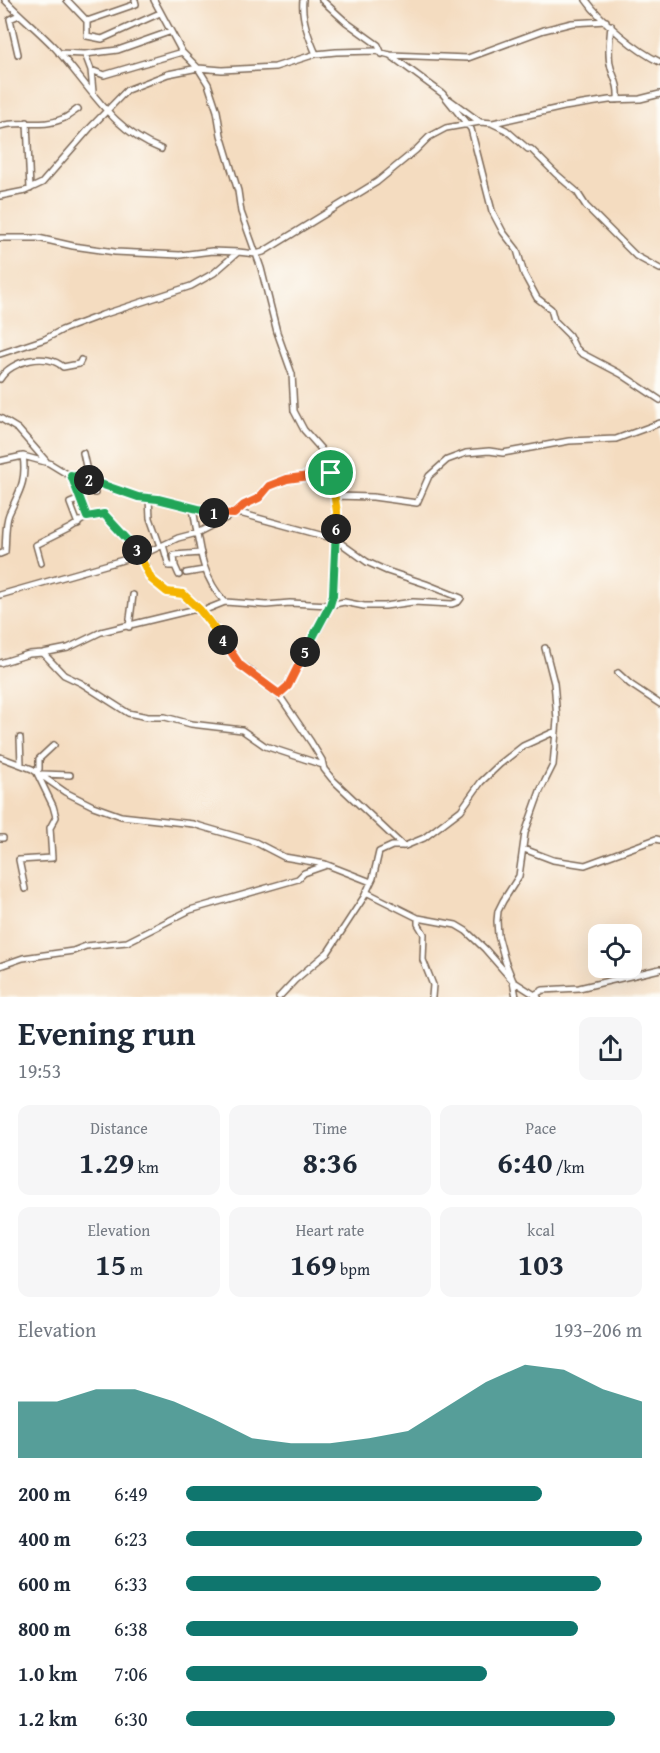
<!DOCTYPE html>
<meta charset="utf-8">
<style>
:root{--surface:#fff;--page:#f6f6f7;--text:#1f2937;--muted:#747a83;--accent:#0f766e}
body{margin:0;font-family:"Gentium Book Plus",serif;background:var(--page);color:var(--text);height:100vh;display:flex;flex-direction:column;font-size:22px;white-space:nowrap}
*{box-sizing:border-box;margin:0}
p{font-size:20px;color:var(--muted)}
.icon{flex:none;width:33px;height:33px;fill:none;stroke:currentColor;stroke-width:2;stroke-linecap:round;stroke-linejoin:round}
.map{position:relative;height:997px;overflow:hidden}
.sheet{display:flex;flex-direction:column;background:var(--surface);flex:1}
.sheet>*{flex:none}
.controls{position:absolute;left:588px;top:924px;display:grid;gap:12px}
.controls a{display:grid;place-items:center;width:54px;height:54px;border-radius:12px;background:var(--surface);box-shadow:0 6px 24px #0002;font-size:30px}
.pin{position:absolute;display:grid;place-items:center;width:51px;height:51px;color:#fff;margin:-26px;border:3px solid #fff;border-radius:50%;box-shadow:0 2px 6px #0007}
.km{position:absolute;width:30px;height:30px;margin:-15px;border-radius:50%;background:#222;color:#fff;font-size:16px;line-height:30px;text-align:center}
.round{display:grid;place-items:center;flex:none;width:63px;height:63px;border-radius:12px;background:var(--page)}
.summary{display:flex;align-items:center;justify-content:space-between;height:102px;padding:0 18px}
h1{font-size:33px;font-weight:800;line-height:45px}
.stats{display:grid;grid-template-columns:repeat(3,1fr);gap:9px;height:102px;padding:6px 18px}
.stats div{display:grid;align-content:center;border-radius:12px;background:var(--page);text-align:center}
.stats b{font-size:30px;font-weight:800}
.stats small{font-size:16px;font-weight:400}
.stats p{font-size:16px}
.chart{height:168px;padding:12px 18px}
.chart p{display:flex;justify-content:space-between}
.chart svg{width:100%;height:108px;margin-top:6px;fill:var(--accent);opacity:.7}
ul{padding:0 18px;list-style:none;font-size:20px}
li{display:grid;grid-template-columns:96px 72px 1fr;align-items:center;height:45px}
li i{height:15px;border-radius:8px;background:var(--accent)}
.map>svg:first-child{display:block}
.lines{fill:none;stroke-linecap:round;stroke-linejoin:round}
.minor-casing{stroke:#7c6857;stroke-width:8}
.minor{stroke:#fff;stroke-width:5}
.split-1-casing{stroke:#fff;stroke-width:12}
.split-2-casing{stroke:#fff;stroke-width:12}
.split-3-casing{stroke:#fff;stroke-width:12}
.split-4-casing{stroke:#fff;stroke-width:12}
.split-5-casing{stroke:#fff;stroke-width:12}
.split-6-casing{stroke:#fff;stroke-width:12}
.split-7-casing{stroke:#fff;stroke-width:12}
.split-1{stroke:#f0652b;stroke-width:8}
.split-2{stroke:#22a559;stroke-width:8}
.split-3{stroke:#22a559;stroke-width:8}
.split-4{stroke:#f5b400;stroke-width:8}
.split-5{stroke:#f0652b;stroke-width:8}
.split-6{stroke:#22a559;stroke-width:8}
.split-7{stroke:#f5b400;stroke-width:8}
</style>
<div class="map">
<svg width="660" height="997" viewBox="0 0 660 997">
<rect width="100%" height="100%" fill="#fdfcf7"/>
<filter id="ink" filterUnits="userSpaceOnUse"><feTurbulence type="fractalNoise" baseFrequency=".0167" numOctaves="2"/><feDisplacementMap in="SourceGraphic" scale="12" xChannelSelector="R" yChannelSelector="G"/><feConvolveMatrix kernelMatrix="1 2 1 2 8 2 1 2 1" color-interpolation-filters="sRGB"/></filter>
<filter id="wash" filterUnits="userSpaceOnUse"><feTurbulence type="fractalNoise" baseFrequency=".008" numOctaves="4" result="noise"/><feDisplacementMap in="SourceGraphic" scale="24" xChannelSelector="R" yChannelSelector="G"/><feGaussianBlur stdDeviation="1.35" result="paint"/><feColorMatrix in="noise" values="0 0 0 0 0 0 0 0 0 0 0 0 0 0 0 0 0 1.4 0 .05"/><feComposite in="paint" operator="in"/></filter>
<g filter="url(#wash)">
<rect width="100%" height="100%" fill="#f4dcc0"/>
</g>
<g filter="url(#ink)">
<g class="lines">
<!-- minor casing -->
<g class="minor-casing">
<path id="minor" d="M5,0c16,17 34,31 50,48 35,38 56,82 106,101
M67,0l20,21 49,-17 -1,-4
M154,0l28,52 16,16 10,16 9,27 4,24 17,56 3,21 20,56 16,64 15,42 2,37 10,19 17,19 10,19 6,44 -4,83c-6,23 -20,43 -32,64 -7,12 -11,25 -22,36
M303,0c-2,18 6,38 13,54
M322,0l24,22 32,23 4,9
M586,0c15,21 50,51 74,62
M87,21v15l15,3 58,-26
M611,25c-1,14 -4,30 0,43 4,13 8,17 7,32
M59,53l26,1 6,16 2,22
M18,54l-8,-35 9,-4
M85,54l33,-4 51,-18
M390,55l53,39
M91,70l13,5 78,-23
M442,93l29,36 21,82 11,21 14,18 7,24 13,24 14,11 3,11 15,15 6,12 6,6 40,21 39,26
M450,100l30,22 13,1 71,-16 45,-7 31,-1 20,-5
M27,122l3,67
M491,123l15,7 22,19h3l24,24 22,19 9,14 50,50 24,13
M0,126c20,-6 43,2 62,-7 6,-2 11,-7 16,-10
M0,196l25,-5 17,-8 47,-54 38,-39 41,-16 30,-6 24,2 53,-3 41,-13 20,-2 39,-1 15,4 78,3 76,-28 28,-7 34,-2
M0,238h38l35,8 42,6 65,3 32,-4 26,1
M0,354l45,-15 17,-9 40,-15 89,-29 23,-13 24,-21 18,2 7,-2 114,-70 39,-32 13,-13 17,-9 34,-6
M0,379c11,-19 47,-27 63,-12l16,-3 2,-4
M0,418l18,11 28,32
M83,453l6,27
M0,461l23,-5 26,7 18,11 71,23 20,2 55,14 30,1 92,25 32,23 20,9 39,13 35,14 -3,4 -6,2 -39,-2 -28,4h-21l-20,-4 -14,3 -40,-2 -24,2 -41,-3 -20,8h-13l-91,22 -33,16 -25,5
M94,482l1,11
M335,496l38,1 44,6 12,-27 18,-16 19,-7 23,-2 14,2 66,-12 47,-2 44,-16
M149,498l1,20 10,28
M193,508c6,34 7,68 32,94
M87,517l17,-3 37,41 10,24 16,13 16,2 30,31 27,40 7,3 32,27 32,47 11,18 2,9 8,10 71,67
M78,524l-8,-21 10,-4
M163,545l6,21h6
M0,554l5,-2c1,-11 0,-29 4,-38 10,-22 18,-33 14,-58
M41,563l-5,-18 34,-17 17,-11 -16,-42
M186,573l18,-3
M179,575l-4,-9 -1,-11 27,-2
M0,595l144,-41 34,-16 19,-5 37,-19 10,-9 15,-7 10,-12 18,-7 44,-6
M129,627l4,-32
M0,663l29,-9 14,-1 21,22 17,8 47,30 20,4h17l26,7 51,6 23,16 58,19
M618,673l12,11 30,20
M20,738l1,26
M0,757l32,12 33,23 28,14 28,10 72,8 62,18 29,15 41,7 46,18
M42,774l28,1
M0,838h3
M524,849l29,11 32,5 71,-26 4,1
M25,889l-6,-29 33,-2 -2,-30 6,-11 -3,-11 -17,-35 3,-2v-10l15,-14
M366,892l52,26
M0,966l23,-8 50,-7 13,-5 41,-4 63,-32 108,-31 6,-6 23,-8
M534,995l9,-5 36,-2 81,-19
M279,997l16,-17 33,-28 36,-55 9,-19 6,-26 13,-6h13l19,-8 37,-28 20,-28 19,-18 23,-18 33,-15
M432,997l1,-12 -10,-25 1,-26 -6,-10v-6l38,7 10,6 19,18 28,32 25,16
M516,997l-3,-16 -8,-20 -7,-26 -1,-14 1,-10 5,-10 16,-25 6,-43 15,-42 13,-26 4,-45 -2,-27 -1,-10 -9,-35"/>
</g>
<!-- minor -->
<use href="#minor" class="minor"/>
</g>
</g>
<g class="lines" filter="url(#ink)">
<!-- split-1 casing -->
<g class="split-1-casing">
<path id="split-1" d="M214,513l20,1 10,-9 15,-7 10,-12 18,-7 44,-6"/>
</g>
<!-- split-2 casing -->
<g class="split-2-casing">
<path id="split-2" d="M89,480l49,17 20,2 56,14"/>
</g>
<!-- split-3 casing -->
<g class="split-3-casing">
<path id="split-3" d="M89,480l-18,-5 16,42 17,-3 33,36"/>
</g>
<!-- split-4 casing -->
<g class="split-4-casing">
<path id="split-4" d="M137,550l14,29 16,13 16,2 17,16 23,30"/>
</g>
<!-- split-5 casing -->
<g class="split-5-casing">
<path id="split-5" d="M223,640l17,25 39,29 9,-8 17,-34"/>
</g>
<!-- split-6 casing -->
<g class="split-6-casing">
<path id="split-6" d="M305,652l25,-47 3,-10 3,-66"/>
</g>
<!-- split-7 casing -->
<g class="split-7-casing">
<path id="split-7" d="M331,473l6,39 -1,17"/>
</g>
<!-- split-1 -->
<use href="#split-1" class="split-1"/>
<!-- split-2 -->
<use href="#split-2" class="split-2"/>
<!-- split-3 -->
<use href="#split-3" class="split-3"/>
<!-- split-4 -->
<use href="#split-4" class="split-4"/>
<!-- split-5 -->
<use href="#split-5" class="split-5"/>
<!-- split-6 -->
<use href="#split-6" class="split-6"/>
<!-- split-7 -->
<use href="#split-7" class="split-7"/>
</g>
</svg>
<div class="controls">
<a><svg class="icon" aria-label="locate" viewBox="0 0 24 24"><circle cx="12" cy="12" r="6"/><path d="M12 2v4M12 18v4M2 12h4M18 12h4"/></svg></a>
</div>
<div class="pin" style="left:331px;top:473px;background:#1e9e55"><svg class="icon" aria-label="arrive" viewBox="0 0 24 24"><path d="M6 21V4h12l-3 4 3 4H6"/></svg></div>
<b class="km" style="left:214px;top:513px">1</b>
<b class="km" style="left:89px;top:480px">2</b>
<b class="km" style="left:137px;top:550px">3</b>
<b class="km" style="left:223px;top:640px">4</b>
<b class="km" style="left:305px;top:652px">5</b>
<b class="km" style="left:336px;top:529px">6</b>
</div>
<section class="sheet">
<div class="summary"><div><h1>Evening run</h1><p>19:53</p></div><a class="round"><svg class="icon" aria-label="share" viewBox="0 0 24 24"><path d="M12 15V3M7 8l5-5 5 5M5 13v7h14v-7"/></svg></a></div>
<div class="stats">
<div><p>Distance</p><b>1.29<small> km</small></b></div>
<div><p>Time</p><b>8:36</b></div>
<div><p>Pace</p><b>6:40<small> /km</small></b></div>
</div>
<div class="stats">
<div><p>Elevation</p><b>15<small> m</small></b></div>
<div><p>Heart rate</p><b>169<small> bpm</small></b></div>
<div><p>kcal</p><b>103</b></div>
</div>
<div class="chart"><p><span>Elevation</span>193–206 m</p>
<svg viewBox="0 0 160 44" preserveAspectRatio="none"><path d="M0 44V21L10 21L20 16L30 16L40 21L50 28L60 36L70 38L80 38L90 36L100 33L110 23L120 13L130 6L140 8L150 16L160 21V44z"/></svg>
</div>
<ul>
<li><b>200 m</b>6:49<i style="width:78%"></i></li>
<li><b>400 m</b>6:23<i style="width:100%"></i></li>
<li><b>600 m</b>6:33<i style="width:91%"></i></li>
<li><b>800 m</b>6:38<i style="width:86%"></i></li>
<li><b>1.0 km</b>7:06<i style="width:66%"></i></li>
<li><b>1.2 km</b>6:30<i style="width:94%"></i></li>
</ul>
</section>
